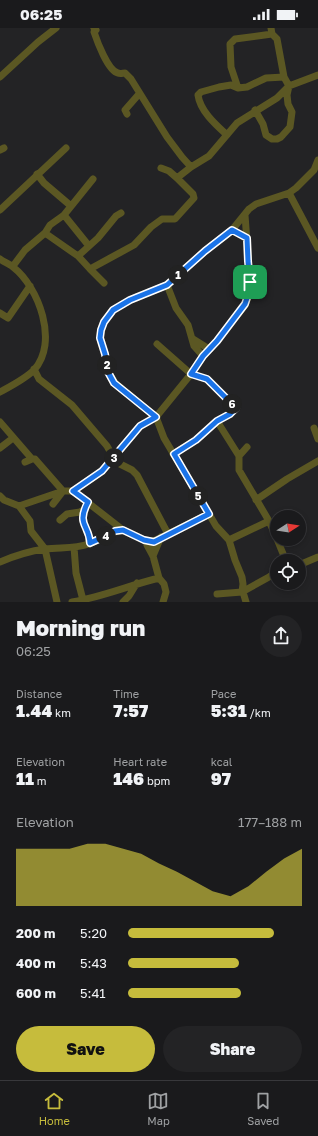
<!DOCTYPE html>
<meta charset="utf-8">
<style>
:root{--surface:#1a1a1c;--page:#232325;--text:#f1f3f6;--muted:#9fa1a3;--line:#38383b;--accent:#c6bc3c}
body{margin:0;font-family:"Golos Text",sans-serif;background:var(--page);color:var(--text);height:100vh;display:flex;flex-direction:column;font-size:15px;white-space:nowrap}
*{box-sizing:border-box;margin:0}
p{font-size:13px;color:var(--muted)}
.icon{flex:none;width:22px;height:22px;fill:none;stroke:currentColor;stroke-width:2;stroke-linecap:round;stroke-linejoin:round}
.map{position:relative;height:574px;overflow:hidden}
.sheet{display:flex;flex-direction:column;background:var(--surface);flex:1}
.sheet>*{flex:none}
.needle{width:26px;rotate:78deg}
.buttons{position:absolute;left:270px;top:482px;display:grid;gap:8px}
.buttons a{display:grid;place-items:center;width:36px;height:36px;border-radius:50%;background:var(--surface);box-shadow:0 2px 6px #0003,0 0 0 1px var(--line);font-size:20px}
.pin{position:absolute;display:grid;place-items:center;width:34px;height:34px;color:#fff;margin:-17px;border-radius:8px;box-shadow:0 2px 6px #0006}
.km{position:absolute;width:20px;height:20px;margin:-10px;border-radius:50%;background:#222;color:#fff;font-size:11px;line-height:20px;text-align:center}
.round{display:grid;place-items:center;flex:none;width:42px;height:42px;border-radius:21px;background:var(--page)}
.overview{display:flex;align-items:center;justify-content:space-between;height:68px;padding:0 16px}
h1{font-size:22px;font-weight:800;line-height:30px}
.metrics{display:grid;grid-template-columns:repeat(3,1fr);gap:6px;height:68px;padding:4px 16px}
.metrics div{display:grid;align-content:center}
.metrics b{font-size:17px;font-weight:800}
.metrics small{font-size:11px;font-weight:400}
.metrics p{font-size:11px}
.chart{height:112px;padding:8px 16px}
.chart p{display:flex;justify-content:space-between}
.chart svg{width:100%;height:72px;margin-top:4px;fill:var(--accent);opacity:.7}
.primary-button{display:flex;gap:8px;margin-top:auto;padding:8px 16px}
.primary-button a{flex:1;height:46px;border-radius:24px;background:var(--accent);color:#111;font-size:16px;font-weight:800;line-height:46px;text-align:center}
.primary-button a+a{background:var(--page);color:var(--text)}
ul{padding:0 16px;list-style:none;font-size:13px}
li{display:grid;grid-template-columns:64px 48px 1fr;align-items:center;height:30px}
li i{height:10px;border-radius:5px;background:var(--accent)}
.status{display:flex;justify-content:space-between;align-items:center;height:28px;padding:0 20px;background:var(--surface);direction:ltr}
.status svg{height:11px;fill:currentColor}
.menu{display:flex;justify-content:space-around;align-items:center;height:56px;border-top:1px solid var(--line);background:var(--surface);font-size:11px;color:var(--muted)}
.menu a{display:grid;justify-items:center;gap:2px}
.menu .current{color:var(--accent)}
.map>svg:first-child{display:block}
.lines{fill:none;stroke-linecap:round;stroke-linejoin:round}
.minor{stroke:#5b5723;stroke-width:7}
.route-casing{stroke:#fff;stroke-width:8}
.route{stroke:#1a73e8;stroke-width:5}
</style>
<div class="status"><b>06:25</b><svg viewBox="0 0 49 12"><path d="M0 12V9h3v3zM5 12V6h3v6zM10 12V3h3v9zM15 12V0h3v12zM26 1h20v11H26zM47 4h2v5h-2z"/></svg></div>
<div class="map">
<svg width="318" height="574" viewBox="0 0 318 574">
<rect width="100%" height="100%" fill="#232325"/>
<g class="lines">
<!-- minor -->
<path class="minor" d="M94,0l2,2 -2,2c3,9 14,39 24,41 2,1 5,0 7,0l6,6 36,58 15,20 9,10
M0,49l38,-35 18,-14
M238,60l-7,-21 -1,-23 5,-5 37,-5
M255,82l8,14 3,11 6,4h5l4,-2 9,-10 2,-15 -4,-8 -1,-9 2,-9 -5,-9 -7,-38 -5,-5 -1,-6
M127,86l-2,-4 14,-16
M227,107c-11,-10 -27,-24 -29,-40l3,-3 18,-5 12,-2 7,3 9,-1 19,-9 18,-1
M0,122l4,-2
M161,140l8,3 8,7
M37,146l7,9 27,23
M289,165l29,55
M0,182l66,-62
M64,187l25,31
M232,202l15,8
M45,205l33,23 12,13
M78,228l20,-18 18,-22 5,-3
M0,231c4,3 10,5 13,8 26,20 46,76 21,103 -9,9 -23,16 -34,22
M13,238l12,-16 20,-17 5,-8 14,-10 29,-36
M104,255l-14,-14 44,-24 17,-18 11,-8h13l19,-21 -1,-4 -16,-16 14,-11 18,-11 28,-33 40,-25 12,-12 29,-11
M167,257l9,23 12,17 6,21 9,10
M0,285l8,5 22,-32
M193,311l16,10
M157,316l34,30 16,5 29,29 -6,6 -13,7 -21,19 -23,14
M34,341l5,10 33,26 35,41 9,16 16,8 5,5 31,59
M217,393l22,35
M0,394l32,37
M314,400l4,11
M247,419l-8,9v14l30,51 8,18
M0,420l13,-10
M73,463l29,-20 38,-45 16,-9 35,-43 12,-18 14,-15 28,-36 4,-10 1,-12 -5,-68
M0,468l4,4 15,6 44,-15 -28,-32h-3l-7,3
M256,472l31,-21 31,-18
M88,474c-12,24 1,21 2,41
M53,476l10,-13h10l50,39 21,10 10,1
M19,478l11,15 1,10 14,18 12,53
M60,492l7,-6 13,-2 4,-2
M277,511l9,22
M229,512l40,-19
M147,517l6,11 6,22 5,6 2,8 -3,10
M74,519l2,26 7,27
M150,520l4,-7 8,-4 47,-23
M153,528l8,-19
M0,534c14,-6 30,-11 45,-13 15,-2 29,0 44,-5 11,-4 22,-13 34,-14
M299,537l19,-8
M217,566l25,-2 27,-15 8,-6
M72,574c30,-5 58,-17 87,-24
M123,574l6,-6 8,-13
M246,574l-3,-10h-1l1,-8 -1,-7 -7,-17 -6,-20 -13,-14 -7,-12 -45,-76 -8,-21 -41,-34 -7,-11 -3,-18 -5,-16 1,-8 3,-8 9,-12 17,-10 37,-15 38,-34 27,-21 17,-21 7,-5 33,-11 7,-5 18,-18 4,-10"/>
</g>
<g class="lines">
<!-- route casing -->
<g class="route-casing">
<path id="route" d="M232,202l15,8 1,23 2,21 -2,13 -3,9 -28,37 -14,15 -12,18 16,5 29,29 -6,6 -13,7 -21,19 -22,14 35,60 -55,28 -10,-2 -21,-10 -8,1 -7,4 -18,8c-1,-19 -14,-18 -2,-41l-15,-11 29,-20 38,-45 16,-9 -42,-34 -6,-11 -3,-18 -5,-16 1,-8 3,-8 9,-12 17,-10 37,-15 38,-34z"/>
</g>
<!-- route -->
<use href="#route" class="route"/>
</g>
</svg>
<div class="buttons">
<a><svg class="needle" viewBox="-14 -14 28 28"><path d="M0-13l5 13h-10z" fill="#e53935"/><path d="M0 13l5-13h-10z" fill="#9fa1a3"/></svg></a>
<a><svg class="icon" aria-label="locate" viewBox="0 0 24 24"><circle cx="12" cy="12" r="6"/><path d="M12 2v4M12 18v4M2 12h4M18 12h4"/></svg></a>
</div>
<div class="pin" style="left:250px;top:254px;background:#1e9e55"><svg class="icon" aria-label="arrive" viewBox="0 0 24 24"><path d="M6 21V4h12l-3 4 3 4H6"/></svg></div>
<b class="km" style="left:178px;top:247px">1</b>
<b class="km" style="left:107px;top:337px">2</b>
<b class="km" style="left:114px;top:430px">3</b>
<b class="km" style="left:106px;top:508px">4</b>
<b class="km" style="left:198px;top:468px">5</b>
<b class="km" style="left:232px;top:376px">6</b>
</div>
<section class="sheet">
<div class="overview"><div><h1>Morning run</h1><p>06:25</p></div><a class="round"><svg class="icon" aria-label="share" viewBox="0 0 24 24"><path d="M12 15V3M7 8l5-5 5 5M5 13v7h14v-7"/></svg></a></div>
<div class="metrics">
<div><p>Distance</p><b>1.44<small> km</small></b></div>
<div><p>Time</p><b>7:57</b></div>
<div><p>Pace</p><b>5:31<small> /km</small></b></div>
</div>
<div class="metrics">
<div><p>Elevation</p><b>11<small> m</small></b></div>
<div><p>Heart rate</p><b>146<small> bpm</small></b></div>
<div><p>kcal</p><b>97</b></div>
</div>
<div class="chart"><p><span>Elevation</span>177–188 m</p>
<svg viewBox="0 0 160 44" preserveAspectRatio="none"><path d="M0 44V9L10 9L20 9L30 9L40 6L50 6L60 9L70 12L80 18L90 23L100 29L110 35L120 38L130 32L140 23L150 15L160 9V44z"/></svg>
</div>
<ul>
<li><b>200 m</b>5:20<i style="width:84%"></i></li>
<li><b>400 m</b>5:43<i style="width:64%"></i></li>
<li><b>600 m</b>5:41<i style="width:65%"></i></li>
</ul>
<div class="primary-button"><a>Save</a><a>Share</a></div>
</section>
<nav class="menu">
<a class="current"><svg class="icon" aria-label="home" viewBox="0 0 24 24"><path d="M3 11l9-7 9 7M6 9v11h12V9"/></svg>Home</a>
<a><svg class="icon" aria-label="map" viewBox="0 0 24 24"><path d="M3 6l6-2 6 2 6-2v14l-6 2-6-2-6 2zM9 4v14M15 6v14"/></svg>Map</a>
<a><svg class="icon" aria-label="saved" viewBox="0 0 24 24"><path d="M7 4h10v16l-5-4-5 4z"/></svg>Saved</a>
</nav>
